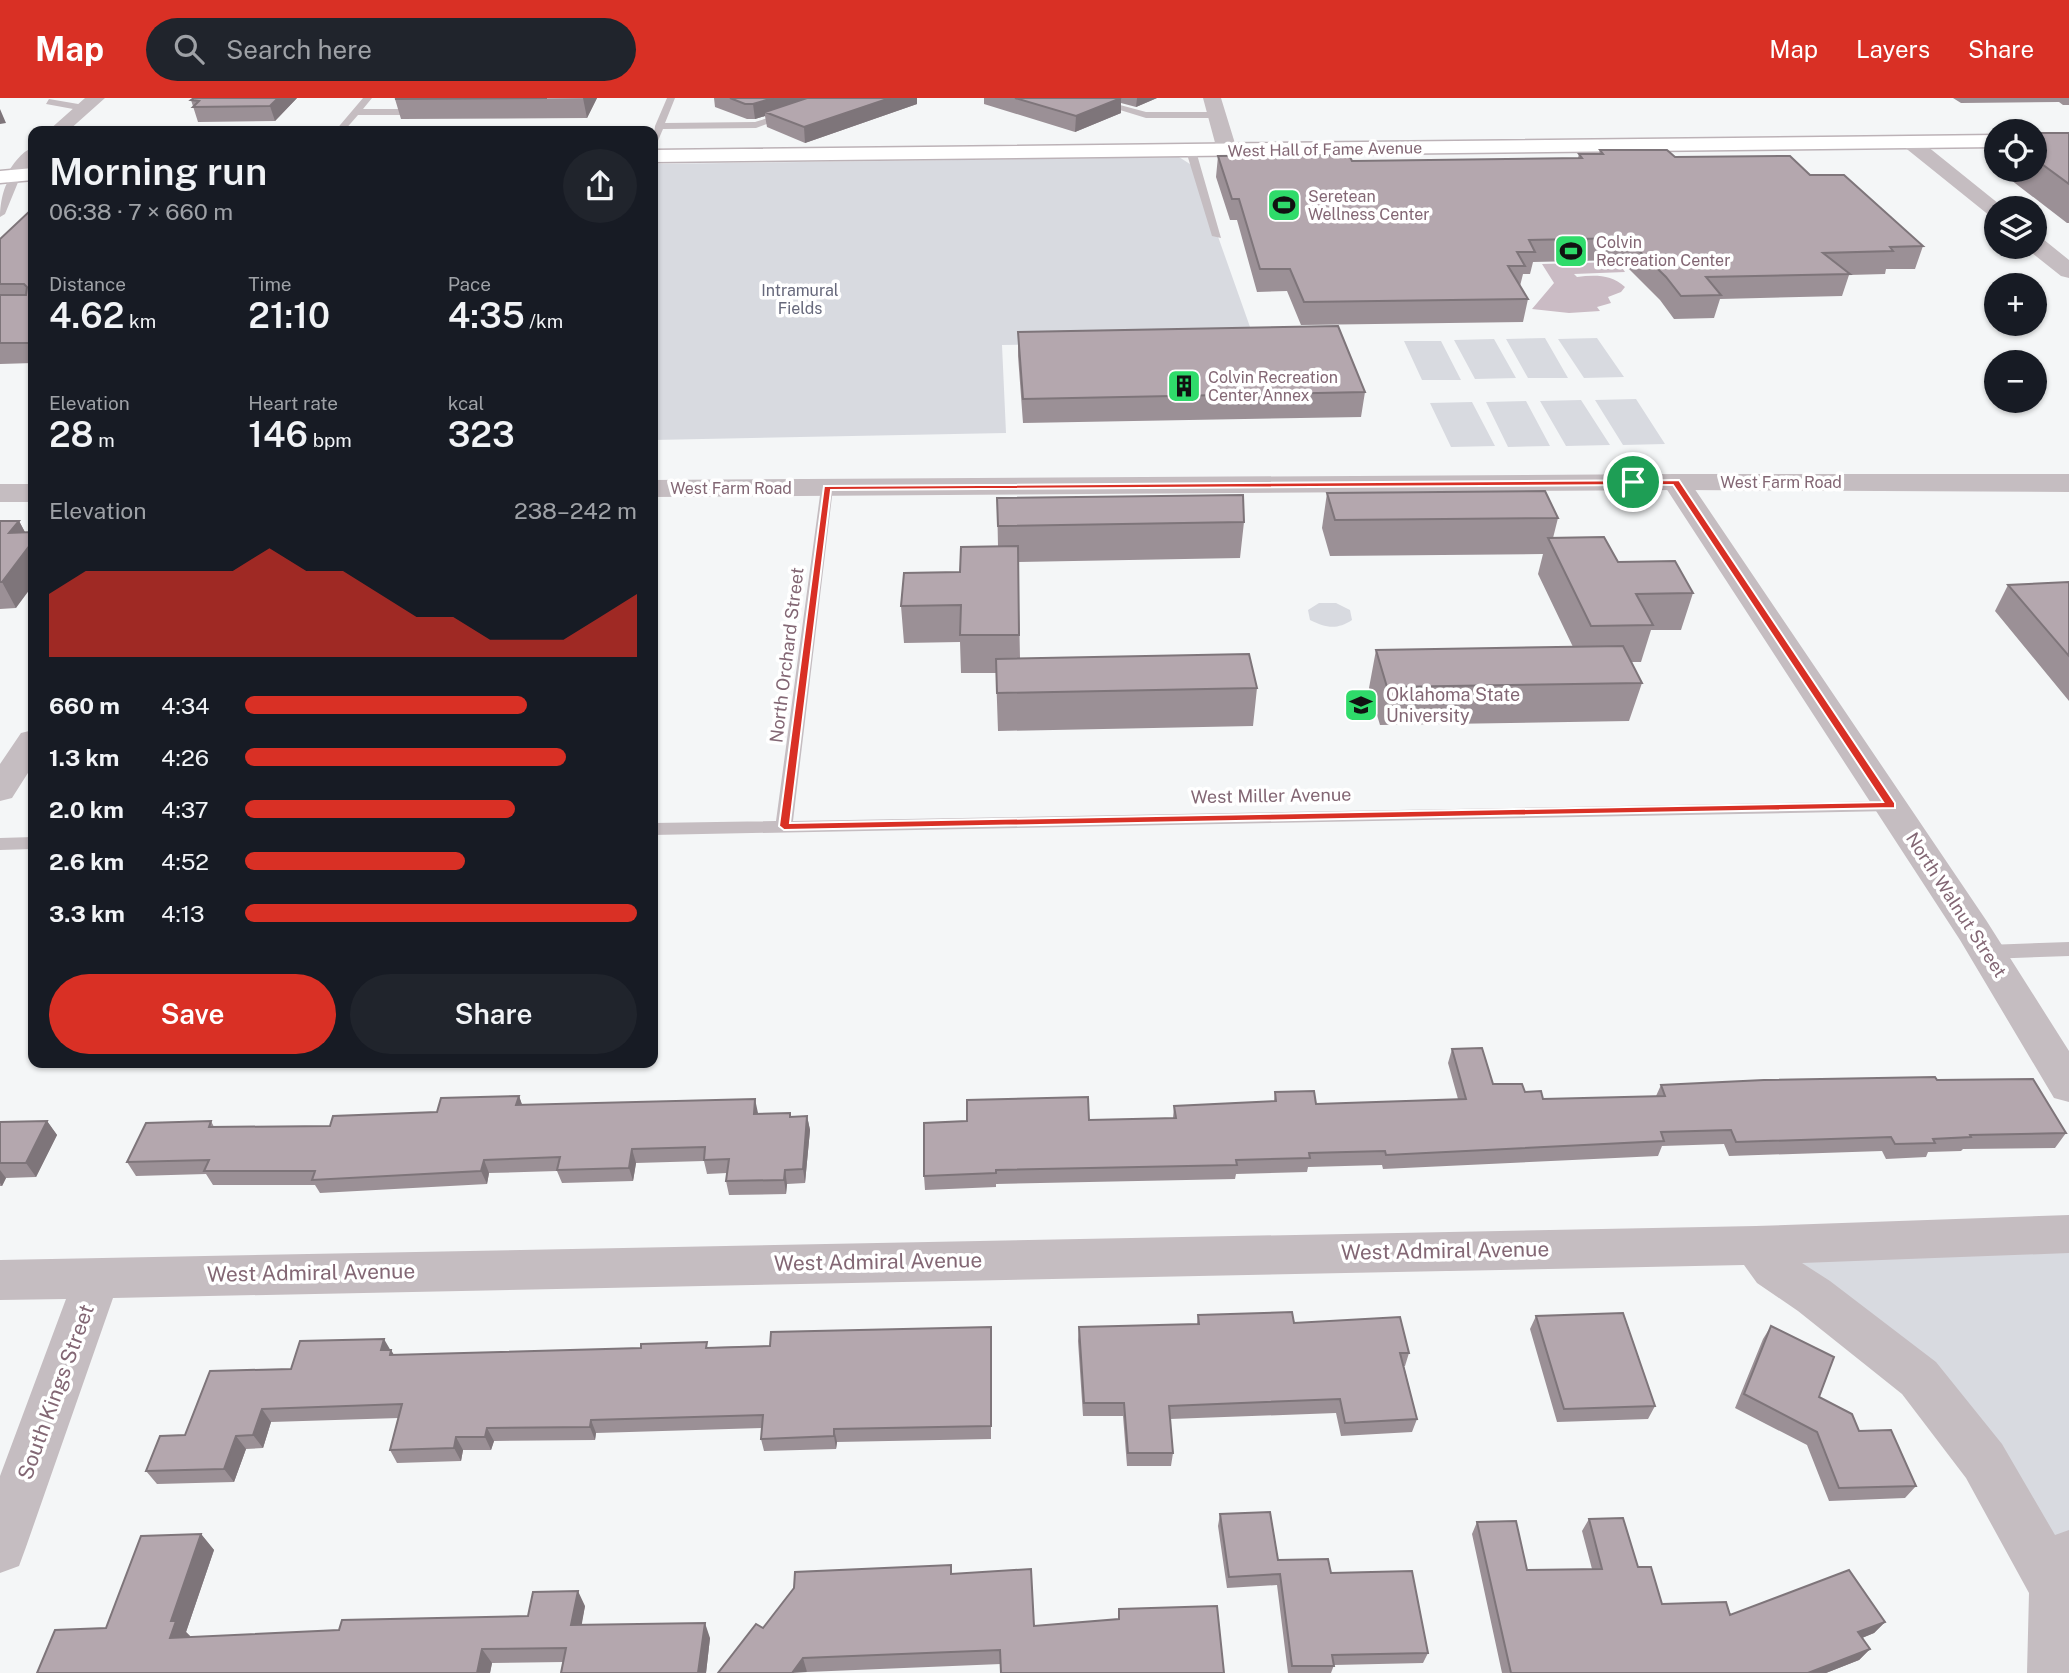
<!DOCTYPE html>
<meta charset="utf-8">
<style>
:root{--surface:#171b24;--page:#20242c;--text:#f1f3f6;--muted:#9ea1a6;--accent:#d93025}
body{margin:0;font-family:"Public Sans",sans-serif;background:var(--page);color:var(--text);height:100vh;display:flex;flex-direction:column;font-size:26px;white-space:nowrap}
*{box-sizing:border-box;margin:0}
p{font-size:23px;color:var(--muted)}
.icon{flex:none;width:38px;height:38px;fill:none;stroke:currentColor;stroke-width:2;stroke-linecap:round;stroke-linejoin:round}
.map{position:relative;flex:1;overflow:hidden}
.panel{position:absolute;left:28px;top:28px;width:630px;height:942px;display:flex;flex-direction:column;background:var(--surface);border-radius:14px;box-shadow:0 2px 5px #0004}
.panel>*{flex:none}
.tools{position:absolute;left:1984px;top:21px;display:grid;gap:14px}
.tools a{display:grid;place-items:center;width:63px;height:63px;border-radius:50%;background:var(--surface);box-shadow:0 2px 5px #0004;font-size:35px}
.pin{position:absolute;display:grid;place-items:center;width:60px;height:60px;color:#fff;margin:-30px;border:4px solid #fff;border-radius:50%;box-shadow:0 2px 7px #0007}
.round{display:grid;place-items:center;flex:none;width:74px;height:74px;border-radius:37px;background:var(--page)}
.summary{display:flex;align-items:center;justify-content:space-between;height:119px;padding:0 21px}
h1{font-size:38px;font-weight:600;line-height:52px}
.metrics{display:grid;grid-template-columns:repeat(3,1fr);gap:10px;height:119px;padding:7px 21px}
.metrics div{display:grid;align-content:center}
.metrics b{font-size:35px;font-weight:600}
.metrics small{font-size:19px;font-weight:400}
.metrics p{font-size:19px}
.chart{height:196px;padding:14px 21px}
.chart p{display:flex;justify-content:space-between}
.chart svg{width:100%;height:126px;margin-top:7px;fill:var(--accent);opacity:.7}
.cta{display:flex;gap:14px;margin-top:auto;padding:14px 21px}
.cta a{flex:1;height:80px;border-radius:42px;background:var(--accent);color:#fff;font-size:28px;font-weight:600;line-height:80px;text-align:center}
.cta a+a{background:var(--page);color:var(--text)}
ul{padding:0 21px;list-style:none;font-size:23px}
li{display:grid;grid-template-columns:112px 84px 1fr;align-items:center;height:52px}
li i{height:18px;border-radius:9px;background:var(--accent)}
header{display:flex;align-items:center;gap:42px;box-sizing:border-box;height:98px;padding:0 35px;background:var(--accent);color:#fff}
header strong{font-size:33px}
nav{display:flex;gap:38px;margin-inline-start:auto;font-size:24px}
.search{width:490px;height:63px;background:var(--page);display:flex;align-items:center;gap:18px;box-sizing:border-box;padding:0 24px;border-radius:38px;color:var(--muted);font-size:26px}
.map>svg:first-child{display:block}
.green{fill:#d8dae0}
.water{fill:#cabbc4}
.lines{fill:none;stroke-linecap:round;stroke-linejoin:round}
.secondary-casing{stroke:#bcb2b7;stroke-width:3}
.service{fill:#c5bdc1;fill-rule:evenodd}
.minor{fill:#c5bdc1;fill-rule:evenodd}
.tertiary{fill:#c5bdc1;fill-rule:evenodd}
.secondary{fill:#fff;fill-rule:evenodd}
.wall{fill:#9b9096}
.shaded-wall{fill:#7e757a}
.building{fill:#b4a7ae;stroke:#7e757a;stroke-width:2}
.route{fill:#d93025;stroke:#fff;stroke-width:2;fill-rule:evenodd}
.labels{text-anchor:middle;stroke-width:7;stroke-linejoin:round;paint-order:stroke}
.far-street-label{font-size:16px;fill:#836774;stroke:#fff}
.far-poi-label{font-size:16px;fill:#836774;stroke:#fff;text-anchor:start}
.far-park-label{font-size:16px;fill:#66687b;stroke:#fff}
.street-label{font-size:18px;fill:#836774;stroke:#fff}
.poi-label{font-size:18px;fill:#836774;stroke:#fff;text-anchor:start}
.near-street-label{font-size:21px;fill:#836774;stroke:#fff}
</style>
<header>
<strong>Map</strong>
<div class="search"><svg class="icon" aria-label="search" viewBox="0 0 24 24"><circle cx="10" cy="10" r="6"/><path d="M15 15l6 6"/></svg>Search here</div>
<nav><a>Map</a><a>Layers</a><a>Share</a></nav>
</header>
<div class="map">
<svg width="2069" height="1575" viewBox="0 0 2069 1575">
<rect width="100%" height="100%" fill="#f4f6f7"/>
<!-- green -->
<path class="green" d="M1179,59l14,9 62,175 -253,4 4,88 -353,7v-276z
M1545,240l23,40h-40l-22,-39z
M1597,240l27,39 -40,1 -26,-39z
M1494,241l22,39 -41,1 -21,-39z
M1404,243h37l20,39h-39z
M1636,301l29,45 -42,1 -28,-45z
M1581,302l29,45 -44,1 -26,-45z
M1526,303l24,45 -42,1 -22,-45z
M1472,304l23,44 -44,1 -21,-44z
M1319,505h17l14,7 2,10c-15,10 -26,8 -42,0l-2,-10z
M2069,1136v322l-85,-95 -228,-216z"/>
<!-- water -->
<path class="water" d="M1618,164l7,10 -51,2 3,3c17,-2 34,-3 48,10l-4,5 -13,5 3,6 -14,4 3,4 -31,2 -37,-4 22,-26 -12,-19z"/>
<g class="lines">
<!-- secondary casing -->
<g class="secondary-casing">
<path id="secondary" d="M1997,37v12l-1344,15v-12z
M33,70v12l-33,3v-12z"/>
</g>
<!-- service -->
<path class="service" d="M363,0h9l-9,11h44l4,3 -4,3h-49l-14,16h-9z
M667,0h8l-10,25 90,-1 32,-10 4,3 -35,13 -93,1 -6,14 -4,3 2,-20z
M1081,0h13l52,14h72l4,3 -4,3h-72z
M49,1l35,6 4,3 -4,3 -38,-7z
M1191,50l5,3 25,87 -9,-2 -26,-85z
M16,74l5,3 -16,39 -5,3c0,-14 4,-37 16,-45z
M827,386l6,4 -40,333 1098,-20 8,5 -8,5 -1238,24v-12l123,-2 45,-333z
M33,739v12l-33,1v-12z
M2069,844v14l-82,3 -6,-2 -3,-5 3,-5 6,-2z"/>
<!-- minor -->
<path class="minor" d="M85,0h20l-37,33h-20z
M1203,0h18l16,52 -3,4h-14l-3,-4z
M1910,38l7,2 87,70h-7v10l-7,-2 -87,-70 -2,-4z
M33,50v18l-10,13h-14l-3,-4c7,-10 15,-24 27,-27z
M2035,140l8,1 26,21v18l-8,-2 -34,-27 -1,-2h9z
M1676,376l10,2 4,6 296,438 83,131v51l-15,-4 -94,-158 -298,-458 4,-6z
M33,632v35l-21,33 -12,3v-37l21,-31z
M2069,1117v38l-267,10 28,18 106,81 66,82 53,91 14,-5v143h-42l2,-80 -63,-115 -64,-84 -104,-83 -41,-28 -13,-18 -1631,33 -87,249 -7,19 -19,7v-97l66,-177 -66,1v-40l1756,-34z"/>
<!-- tertiary -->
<path class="tertiary" d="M1676,376h393v18l-393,-2 -1023,7v-17z
M0,386h33v18h-33z"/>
<!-- secondary -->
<use href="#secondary" class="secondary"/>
</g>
<!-- wall -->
<path class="wall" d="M297,0l-22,23 -77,1 -7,-22z
M597,0l-10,20 -186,1 -6,-20z
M714,0h203v6l-112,39 -38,-16 -2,-11 -10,3h-8l-32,-12z
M984,0h173l-21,9 -15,-4v10l-46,19 -91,-28z
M1953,0h116v7h-6l-4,-3 -98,1z
M2035,35h34v90h-2l-69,-53h37z
M1997,43v28l-9,-7z
M1600,52l75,7 135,18 113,71 -8,23h-29l-1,5 -36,1 -7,21 -122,3 -6,19 -40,1 -14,-19 -40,-40 -87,2 -3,12h-7l-3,12 8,13 -5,23 -222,3 -14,-34 -30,1 -20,-72h-7l-14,-43 2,-21 134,5 226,-3 1,-4h20z
M33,110v155l-33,1v-125z
M1018,234l347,60 -4,25 -338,6 -5,-67z
M1327,395l231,25 -5,20 140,55 -12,37h-30l-10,32h-10l11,21 -13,38 -249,4 -11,-37 7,-38 197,-3 -35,-73 5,-20 -213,2 -8,-28z
M997,400l247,24 -4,36 -222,4 2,96 237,30 -4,38 -255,5 -2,-58h-35l-1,-31 -56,1 -3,-37 59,-34 38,-26z
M0,423h19l6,11 -9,76 -16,1z
M2069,484v119l-74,-90 13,-26z
M1452,951l41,35 32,8 18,7 113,-3 5,-11 276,-5 129,53 -11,15 -92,1 -2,2 -33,1 -2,5 -40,2 -4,-8 -153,5 -5,-12 -62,2 -4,10 -275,13 -1,-4 -74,2 -1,5 -71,2 -1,5 -239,5v3l-71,3 -1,-14 165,-56 84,-2 1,-12 100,-5 1,-9 41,12 142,-5 -10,-36z
M519,998l3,9 236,9 32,-1 1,4 16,-1 3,14 -5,53 -18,1 -1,10 -57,1 -3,-14 1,-8 -20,1 -3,-13 -68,2 -3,18 -71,2 -5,-12 -68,2 -2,11 -167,9 -5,-8h-102l-7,-11 -70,2 -9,-14 84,-41 3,6 116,-1 107,-14z
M47,1023l10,14 -21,42 -30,1 -4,8h-2v-64z
M1198,1217l96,8 115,30 -4,13h-1l13,53 -5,13 -71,4 -5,-23 -166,6 3,34 -2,13h-44l-4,-50h-40l-5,-75 1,-14 118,-3z
M1536,1218l119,90 -7,13 -91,3 -27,-93z
M1771,1228l48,71 40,34 57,55 -11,12 -76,3 -22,-56 -72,-37 28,-69z
M991,1242v99l-154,3 -1,7 -72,2 -3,-12 1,-11 -166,5 -1,7 -101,1 -3,9h-28l-2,11 -64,2 -7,-13 9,-32 -128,4 -8,26 -17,1 -12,33 -77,2 -11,-13 39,-36 106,-66 99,-19 4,5z
M1220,1416l58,46 53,13 97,80 -5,10 -89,2 -3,8h-43l-11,-88 -50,3 -9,-62z
M1589,1421l49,48 24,37 68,11 155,7 -11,11 -12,5 8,11 -11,11 -33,13h-324l-30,-139 5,-12 50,48 65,-1 -10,-38z
M201,1436l13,16 -28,82 4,4v1l149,-7 189,-14 57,-10 -4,19 129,13 -4,35h-145l3,-11 -72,1 -2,10 -384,-45z
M952,1476l82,52 84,-7 1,-10 98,-3 -216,58 -194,8 -44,-44z"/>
<!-- shaded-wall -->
<path class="shaded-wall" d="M278,0h19l-22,23 -5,-15z
M583,0h14l-10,20z
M773,0h51l-59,14v4l-10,3 -2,-15z
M890,0h27v6l-112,39 -1,-16z
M1121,0v15l-46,19 1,-16z
M1137,0h20l-21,9z
M0,11l6,14 -6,1z
M19,423l12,23 2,-3v44l-17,23 -14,-26 7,-49z
M519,998l5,14 -8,-5z
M755,1001l3,14 -2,15 -2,-14z
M807,1018l3,14 -5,53 -2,-14z
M47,1023l10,14 -21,42 -10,-14z
M632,1051l4,14 -3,18 -4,-13z
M484,1062l5,13 -2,11 -6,-13z
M0,1072l6,8 -4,8 -2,-3z
M785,1072l2,14 -1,10 -2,-14z
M384,1241l7,12v-1l8,13 -18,-13z
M262,1311l9,13 -8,26 -10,-13z
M591,1322l5,13 -1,7 -5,-13z
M487,1330l7,13 -3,9 -6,-13z
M834,1331l3,13 -1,7 -2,-13z
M236,1338l10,13 -12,33 -10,-13z
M456,1339l7,13 -2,11 -7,-13z
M201,1436l13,16 -28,82 4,4 -5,16 -15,-14 1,-17z
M578,1493l7,15 -6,34 -8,-15z
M1885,1524l-11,11 -27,11 11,-12z
M705,1525l5,15 -4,35h-8z
M482,1551l10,14 -2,10h-13z
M1870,1551l-11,11 -33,13h-18z
M803,1560l4,14 -15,1z"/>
<!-- building -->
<path class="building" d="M194,0h84l-8,8 -77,1 6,-6 -8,-1z
M399,0h148l-152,1z
M730,0h43l-20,6h-8z
M807,0h83l-86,29 -39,-15z
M1015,0h106l-45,18z
M2035,35h34v51l-34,-25z
M1600,52h67l8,7 115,-1 20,19h34l79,71 -33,1 3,4 -70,2 27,21 -144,3 15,18 -40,1 -15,-19 -40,-39 -97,2 6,12h-18l8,14h-17l20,33 -224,3 -14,-33h-30l-21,-70h-7l-14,-43 131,-1 3,6 230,-3 -3,-4h24z
M33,110v135h-33v-48h26l1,-8 -3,-3h-24v-45z
M1338,228l27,66 -342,7 -5,-67z
M1545,393l13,27 -223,2 -8,-27z
M1243,397l1,27 -246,4 -1,-28z
M0,423h19l-10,12 24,-1v9l-31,41h-2z
M1604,439l14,25 57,-1 18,32 -57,1 17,31 -62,1 -43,-88z
M1018,448l1,89h-59l1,-30 -60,1 3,-33 56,-1 1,-25z
M2069,484v74l-61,-71z
M1623,548l19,37 -255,4 -11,-37z
M1249,556l8,34 -260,5 -1,-34z
M1482,950l11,36h29l3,8 16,-1 2,8 122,-3 -4,-11 103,-5 171,-3 2,3 96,-1 33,54 -96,2 1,2 -38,2 2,4 -40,1 -4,-7 -155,5 -5,-12 -70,2 3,9 -278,14 -1,-4 -76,2 1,5 -74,2 1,5 -241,5v3l-72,3v-53l43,-2v-21l121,-3 1,23 87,-2 -2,-12 102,-5 -1,-9 39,-1 2,13 150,-5 -14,-50z
M519,998l-3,9 239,-6 -1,15 36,-1v4l17,-1 -4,53 -18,1 -1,10 -58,1 3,-22 -25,1 1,-13 -73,2 -3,19 -72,2 3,-13 -76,3 -3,11 -169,9 3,-9h-111l5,-11 -82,2 19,-39 65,-2 -2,6 121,-1 3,-10 104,-4 4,-14z
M47,1023l-21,42h-26v-41z
M1292,1214l2,11 106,-6 9,36h-9l17,66 -72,4 -5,-24 -171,7 4,47h-45l-4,-50h-40l-5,-76 120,-3 -1,-9z
M1623,1215l32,93 -91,3 -28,-93z
M1771,1228l63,31 -15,40 33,17 7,17 32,-1 25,56 -77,2 -22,-56 -73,-38z
M991,1229v99l-157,3v7l-73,3 2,-24 -172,5 -1,7 -103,1 -2,9h-29l-2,11 -64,2 12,-46 -140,5 -9,26 -17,1 -12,33 -78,2 14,-35 25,-1 25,-64 81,-2 9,-28 84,-2 -3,11h10l-1,5 251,-7v-4l66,-2 -1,6 64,-2 1,-14z
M1270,1414l8,48 50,-1 3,14 81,-2 16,82 -96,2 2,11h-42l-12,-92 -51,3 -9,-63z
M1623,1420l15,49h13l11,37 64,-2 4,13 119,-45 36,52 -27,10 12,17 -62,24h-297l-34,-151 39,-1 11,49 75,-1 -13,-50z
M201,1436l-30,87h5l-6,17 169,-8 3,-10 186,-4 5,-24 45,-1 -7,34 134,-2 -7,50h-137l5,-25 -84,1 -5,24h-440l18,-43 51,-2 35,-92z
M951,1467v9l80,-5 3,57 85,-7v-10l98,-3 7,67h-223l-1,-23 -197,8 -11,15h-74l38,-49 7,4 31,-40 1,-16z"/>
<!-- route -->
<path class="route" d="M1679,382l216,323v5l-1111,22 -5,-4 45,-340zM1633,387h40l210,317 -1093,21 41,-333z"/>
<!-- icons -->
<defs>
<g id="stadium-square" transform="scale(1.75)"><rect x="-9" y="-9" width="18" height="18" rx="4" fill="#2fdb6a" stroke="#fff"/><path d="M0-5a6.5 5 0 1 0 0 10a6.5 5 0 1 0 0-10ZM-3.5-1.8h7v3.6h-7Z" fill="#111"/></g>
<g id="building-square" transform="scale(1.75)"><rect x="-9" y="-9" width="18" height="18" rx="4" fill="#2fdb6a" stroke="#fff"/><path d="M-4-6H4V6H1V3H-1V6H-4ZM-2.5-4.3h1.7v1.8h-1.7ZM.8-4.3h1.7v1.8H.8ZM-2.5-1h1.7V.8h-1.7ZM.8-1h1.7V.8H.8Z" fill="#111"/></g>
<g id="university-square" transform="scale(1.75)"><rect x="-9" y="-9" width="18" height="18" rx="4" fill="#2fdb6a" stroke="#fff"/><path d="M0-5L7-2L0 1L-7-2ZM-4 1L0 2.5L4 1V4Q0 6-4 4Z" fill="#111"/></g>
</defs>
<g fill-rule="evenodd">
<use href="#stadium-square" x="1284" y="107"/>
<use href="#stadium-square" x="1571" y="153"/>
<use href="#building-square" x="1184" y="288"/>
<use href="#university-square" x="1361" y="607"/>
</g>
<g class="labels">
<!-- far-street labels -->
<g class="far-street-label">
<text transform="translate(1325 51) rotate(-1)" y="6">West Hall of Fame Avenue</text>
<text x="1781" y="390">West Farm Road</text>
<text x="731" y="396">West Farm Road</text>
</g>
<!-- far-poi labels -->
<g class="far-poi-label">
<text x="1308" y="104">Seretean<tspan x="1308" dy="18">Wellness Center</tspan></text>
<text x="1596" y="150">Colvin<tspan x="1596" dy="18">Recreation Center</tspan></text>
<text x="1208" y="285">Colvin Recreation<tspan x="1208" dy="18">Center Annex</tspan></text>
</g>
<!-- far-park labels -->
<g class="far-park-label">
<text x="800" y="198">Intramural<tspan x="800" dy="18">Fields</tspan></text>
</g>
<!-- street labels -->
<g class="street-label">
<text transform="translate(787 557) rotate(-83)" y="6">North Orchard Street</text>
<text transform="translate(1271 698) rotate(-1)" y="6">West Miller Avenue</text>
<text transform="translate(1956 807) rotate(57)" y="6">North Walnut Street</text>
</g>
<!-- poi labels -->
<g class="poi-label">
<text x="1386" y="603">Oklahoma State<tspan x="1386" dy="21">University</tspan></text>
</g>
<!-- near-street labels -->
<g class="near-street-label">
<text transform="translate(1445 1153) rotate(-1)" y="7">West Admiral Avenue</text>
<text transform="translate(878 1164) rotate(-1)" y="7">West Admiral Avenue</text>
<text transform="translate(311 1175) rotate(-1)" y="7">West Admiral Avenue</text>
<text transform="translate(56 1294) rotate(-70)" y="7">South Kings Street</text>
</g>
</g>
</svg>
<div class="tools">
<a><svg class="icon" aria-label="locate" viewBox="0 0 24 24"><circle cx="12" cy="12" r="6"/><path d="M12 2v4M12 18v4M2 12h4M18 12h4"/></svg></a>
<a><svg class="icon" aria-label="layers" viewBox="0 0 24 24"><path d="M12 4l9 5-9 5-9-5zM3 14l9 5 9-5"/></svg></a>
<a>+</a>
<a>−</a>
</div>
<div class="pin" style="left:1633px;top:384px;background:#1e9e55"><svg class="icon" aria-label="arrive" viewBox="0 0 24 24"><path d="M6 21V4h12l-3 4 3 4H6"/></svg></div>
<section class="panel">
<div class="summary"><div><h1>Morning run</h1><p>06:38 · 7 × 660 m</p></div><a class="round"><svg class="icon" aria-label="share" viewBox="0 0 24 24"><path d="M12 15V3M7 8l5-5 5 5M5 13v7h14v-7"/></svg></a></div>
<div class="metrics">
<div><p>Distance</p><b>4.62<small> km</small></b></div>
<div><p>Time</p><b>21:10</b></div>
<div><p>Pace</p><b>4:35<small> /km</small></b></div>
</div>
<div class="metrics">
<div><p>Elevation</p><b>28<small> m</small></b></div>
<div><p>Heart rate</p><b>146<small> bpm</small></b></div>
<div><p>kcal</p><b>323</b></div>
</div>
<div class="chart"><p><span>Elevation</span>238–242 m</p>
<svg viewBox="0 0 160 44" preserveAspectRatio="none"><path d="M0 44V22L10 14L20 14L30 14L40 14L50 14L60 6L70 14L80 14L90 22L100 30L110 30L120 38L130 38L140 38L150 30L160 22V44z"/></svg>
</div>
<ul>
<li><b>660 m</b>4:34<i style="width:72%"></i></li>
<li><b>1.3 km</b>4:26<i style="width:82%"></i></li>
<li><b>2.0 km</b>4:37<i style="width:69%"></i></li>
<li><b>2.6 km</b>4:52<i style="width:56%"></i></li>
<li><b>3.3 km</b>4:13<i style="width:100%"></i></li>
</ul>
<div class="cta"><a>Save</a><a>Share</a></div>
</section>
</div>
